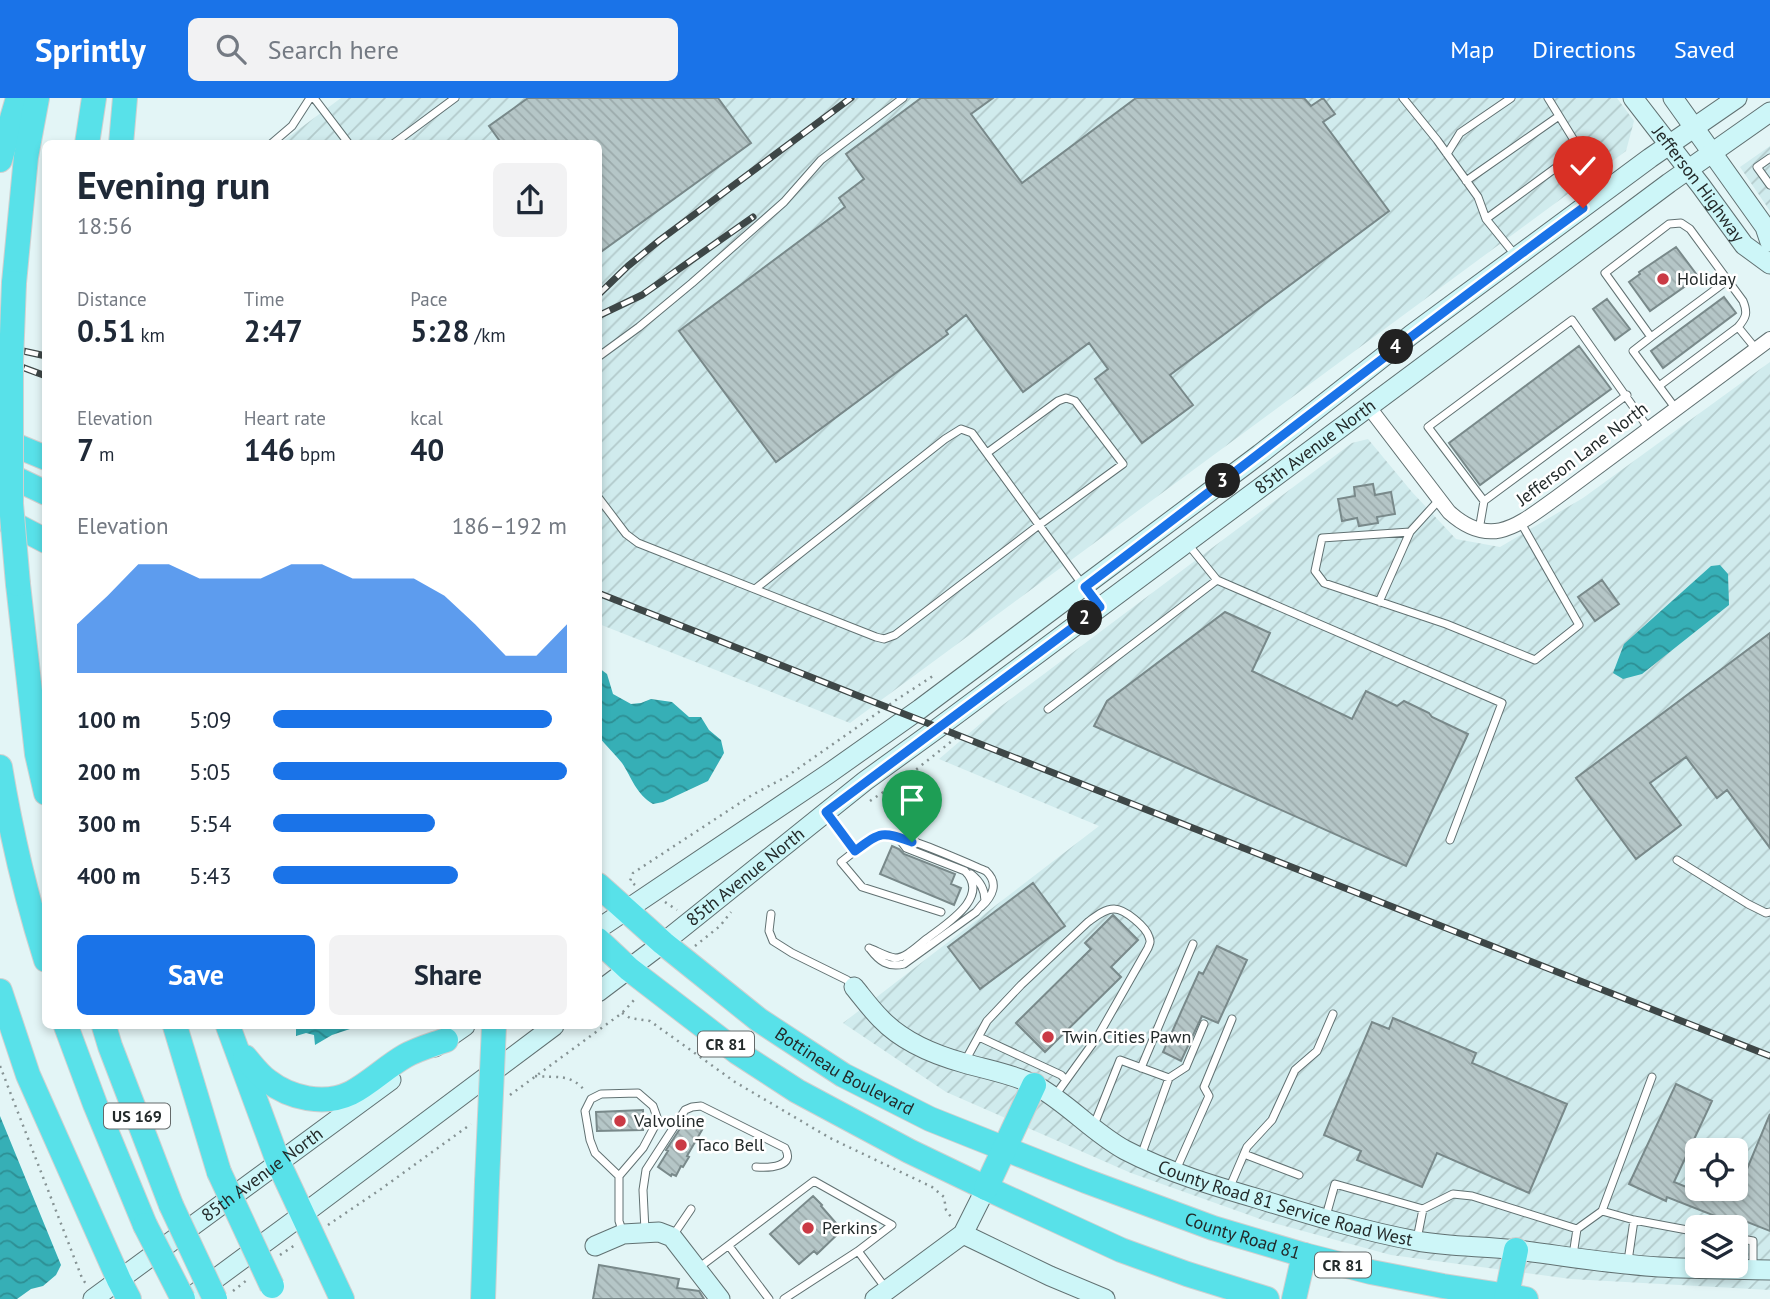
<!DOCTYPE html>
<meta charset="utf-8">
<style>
:root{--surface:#fff;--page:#f2f2f3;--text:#1f2937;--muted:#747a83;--accent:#1a73e8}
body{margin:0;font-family:"PT Sans",sans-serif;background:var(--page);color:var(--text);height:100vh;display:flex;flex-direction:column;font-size:26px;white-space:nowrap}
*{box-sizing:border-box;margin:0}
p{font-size:23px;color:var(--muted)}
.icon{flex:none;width:38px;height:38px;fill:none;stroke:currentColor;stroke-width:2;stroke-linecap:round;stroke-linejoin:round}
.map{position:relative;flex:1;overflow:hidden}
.drawer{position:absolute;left:42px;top:42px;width:560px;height:889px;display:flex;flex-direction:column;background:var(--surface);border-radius:10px;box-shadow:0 4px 10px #0003}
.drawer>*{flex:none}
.tools{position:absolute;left:1685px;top:1040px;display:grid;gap:14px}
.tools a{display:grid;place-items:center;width:63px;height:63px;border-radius:10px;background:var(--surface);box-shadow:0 4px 10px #0003;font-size:35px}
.pin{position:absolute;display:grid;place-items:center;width:60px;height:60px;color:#fff;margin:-72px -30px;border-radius:50% 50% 50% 0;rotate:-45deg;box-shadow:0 0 7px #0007}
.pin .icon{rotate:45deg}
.km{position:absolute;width:35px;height:35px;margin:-18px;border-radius:50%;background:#222;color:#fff;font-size:19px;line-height:35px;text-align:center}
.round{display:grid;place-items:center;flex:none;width:74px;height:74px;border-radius:10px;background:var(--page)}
.overview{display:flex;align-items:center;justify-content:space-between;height:119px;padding:0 35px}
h1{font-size:38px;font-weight:800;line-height:52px}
.metrics{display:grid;grid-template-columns:repeat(3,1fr);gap:10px;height:119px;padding:7px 35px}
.metrics div{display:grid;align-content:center}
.metrics b{font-size:30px;font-weight:800}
.metrics small{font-size:19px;font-weight:400}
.metrics p{font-size:19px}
.chart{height:196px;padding:14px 35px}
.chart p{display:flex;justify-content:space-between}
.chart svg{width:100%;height:126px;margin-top:7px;fill:var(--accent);opacity:.7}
.cta{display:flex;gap:14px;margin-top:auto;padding:14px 35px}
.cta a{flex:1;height:80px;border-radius:10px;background:var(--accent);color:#fff;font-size:28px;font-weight:800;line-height:80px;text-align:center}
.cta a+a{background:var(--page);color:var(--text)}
ul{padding:0 35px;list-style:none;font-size:23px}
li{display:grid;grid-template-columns:112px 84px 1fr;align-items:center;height:52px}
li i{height:18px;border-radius:9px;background:var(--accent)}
header{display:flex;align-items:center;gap:42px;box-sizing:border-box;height:98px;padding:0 35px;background:var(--accent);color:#fff}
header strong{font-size:33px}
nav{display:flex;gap:38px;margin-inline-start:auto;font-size:24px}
.search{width:490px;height:63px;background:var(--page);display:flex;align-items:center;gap:18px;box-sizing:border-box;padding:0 24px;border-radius:10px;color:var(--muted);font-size:26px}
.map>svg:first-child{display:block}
.industrial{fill:url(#industrial-furrows);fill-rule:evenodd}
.water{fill:url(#water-waves)}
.building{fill:url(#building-back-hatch);stroke:#79898a;stroke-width:2}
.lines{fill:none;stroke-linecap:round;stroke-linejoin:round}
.lane-casing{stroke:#617172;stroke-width:9}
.street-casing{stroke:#617172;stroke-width:16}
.secondary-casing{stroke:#617172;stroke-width:21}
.highway-casing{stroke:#cfd0d0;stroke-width:26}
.path{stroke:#869394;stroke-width:2.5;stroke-dasharray:2 5;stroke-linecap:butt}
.lane{stroke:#fff;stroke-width:7}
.street{stroke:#fff;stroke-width:14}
.secondary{stroke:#cdf6f8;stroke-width:19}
.highway{stroke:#58e1e9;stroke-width:24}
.rail-casing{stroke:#3e4747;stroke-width:7}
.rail{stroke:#fff;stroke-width:4.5;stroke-dasharray:13;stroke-linecap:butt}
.highway-bridge-casing{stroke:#cfd0d0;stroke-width:26;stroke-linecap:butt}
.highway-bridge{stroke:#58e1e9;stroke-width:24}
.route-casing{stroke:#fff;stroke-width:14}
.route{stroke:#1a73e8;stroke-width:9}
.poi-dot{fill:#ca3a45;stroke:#fff;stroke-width:2.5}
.labels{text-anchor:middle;stroke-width:5;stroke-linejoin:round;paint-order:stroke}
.shield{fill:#fff;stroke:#656a6a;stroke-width:2}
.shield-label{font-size:16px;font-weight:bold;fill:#232a2a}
.street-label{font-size:18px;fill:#232a2a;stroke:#fff}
.poi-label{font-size:18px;fill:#232a2a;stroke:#fff;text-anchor:start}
</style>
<header>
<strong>Sprintly</strong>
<div class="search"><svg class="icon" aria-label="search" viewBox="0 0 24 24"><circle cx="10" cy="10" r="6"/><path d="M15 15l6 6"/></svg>Search here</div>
<nav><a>Map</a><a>Directions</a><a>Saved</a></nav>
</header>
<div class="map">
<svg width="1770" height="1201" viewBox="0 0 1770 1201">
<defs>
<pattern id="industrial-furrows" width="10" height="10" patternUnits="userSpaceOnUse" patternTransform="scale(1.75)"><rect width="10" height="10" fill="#d0ebed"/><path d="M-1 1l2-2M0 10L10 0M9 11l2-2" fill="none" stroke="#b2cacb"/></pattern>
<pattern id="water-waves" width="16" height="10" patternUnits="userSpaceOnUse" patternTransform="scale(1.75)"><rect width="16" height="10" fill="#36afb6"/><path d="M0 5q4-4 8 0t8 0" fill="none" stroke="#2d8f94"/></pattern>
<pattern id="building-back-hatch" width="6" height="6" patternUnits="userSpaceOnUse" patternTransform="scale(1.75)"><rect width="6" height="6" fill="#b5c6c7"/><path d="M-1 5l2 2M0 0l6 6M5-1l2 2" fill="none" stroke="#9baaab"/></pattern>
</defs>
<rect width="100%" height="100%" fill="#e3f5f6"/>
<!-- industrial -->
<path class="industrial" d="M341,0h1276l17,23 -8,30 -776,572 -251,-99 -1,-480h-319z
M1770,48v65l-30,-44z
M1770,264v928l-199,-11 -180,-24 -128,-35 -132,-47 -185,-81 -103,-69 256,-197 -160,-67 61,-52 352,-264 16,-4 44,53 44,47 44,8 83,-49zM1698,1052h38v38h-38zM1698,1129h38v38h-38z"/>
<!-- water -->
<path class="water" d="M1720,467l8,9 1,31 -87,69 -19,5 -10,-6 11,-29 87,-78z
M599,570l8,6 6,20 18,10 10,-1 10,-4 21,3 17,15h12l8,13 12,10 3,13 -16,28 -45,21 -10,2c-17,-10 -21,-26 -31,-41 -7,-9 -16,-17 -23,-26z
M296,928h63l-27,9 -17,10 -1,-10 -8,-2 -10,3z
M0,1018l61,149 -5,10 -13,11 -12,3 -14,10h-17z"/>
<!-- building -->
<path class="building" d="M528,0h190l33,45 -153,111v-110h-96l-13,-18z
M921,0h72l-22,16 51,69 114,-85h168l7,8 12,-8 12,16 -12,8 66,89 -219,164 23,30 -51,38 -47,-64 13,-10 -19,-26 -66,49 -57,-77 -20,16 2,3 -172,128 -97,-131 166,-124 -6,-9 25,-19 -18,-25z
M1676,149l21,28 -14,11 1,1 -34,24 -21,-29 11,-8 -1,-2z
M1724,199l12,16 -73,55 -12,-17z
M1607,201l23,30 -15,11 -22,-31z
M1579,248l32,43 -131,96 -31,-42z
M1373,386l2,11 16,-3 4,22 -18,3 1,6 -19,3 -2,-8 -15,3 -4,-22 17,-3 -1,-9z
M1602,482l17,24 -24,17 -17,-24z
M1225,514l45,21 -18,38 100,48 14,-28 31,15 7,-5 25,12 3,4 36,17 -62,132 -312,-140 13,-25z
M1770,535v215l-43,-58 -10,8 -31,-41 -36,26 31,42 -45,34 -60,-81z
M892,748l7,3 5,5 51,20 -4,10 10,4 -7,17 -74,-31z
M1033,785l32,43 -85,63 -32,-42z
M1113,817l25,25 -27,27 10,10 -76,75 -29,-29 75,-74 -6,-6z
M1217,848l30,14 -29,63 -16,-7 -21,45 -18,-9 36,-80 4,2z
M1393,920l83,35 -4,10 95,41 -38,89 -92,-40 -15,34 -65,-27 4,-9 -37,-16 48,-113 17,7z
M1676,986l36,17 -38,81 44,18 4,-12 15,5 33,-79v117l-25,-10 -2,6 -76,-30 -1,4 -37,-17z
M643,1012v20l-46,1 -1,-19z
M685,1023l17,9 -15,26 2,1 -6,10 -2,-1 -5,10 -4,-2 -1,2 -13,-9 10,-16 -2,-1z
M813,1098l9,9 -1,1 21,24 -25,24 -3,-3 -15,13 -29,-30z
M599,1167l80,14 -2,9 22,3 5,8h-111z"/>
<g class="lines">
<!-- lane casing -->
<g class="lane-casing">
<path id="lane" d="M314,0l35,46
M1403,0l34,42 41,57 8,22 30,37
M271,46l21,-18 18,-28
M393,46l62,-46
M1447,56l13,-21 51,-35
M1770,60l-13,9 13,18
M1466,83l93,-65
M1486,121l94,-69 -32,-52
M1651,239l77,-57
M598,259l41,-30 53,-44 92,-81 37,-42 82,-62
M1659,288l79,-59
M1627,297l-143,106 -56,-74 144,-107 77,109
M1676,311l-43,-58 18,-14 -46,-64 64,-49 12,-1 9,6 53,72c5,12 3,17 -5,26l18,22
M598,399l28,37 12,9 238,94 8,2 11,-4 144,-110 43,59
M1439,402l-29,32 -88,6 -7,33 9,12 122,41 89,36 44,-35 -58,-102
M1479,432l5,-29
M1187,445l30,37 285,123 -52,137
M755,491l190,-150 16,-10 11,4 67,92 84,-61 -48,-63 -9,-3 -8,3 -71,52
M1379,504l31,-70
M1048,611l169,-129
M826,714l29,39 -14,11 21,25 79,25
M855,753c8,-6 17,-16 28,-17 15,-2 84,29 103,37 13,12 7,25 -5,36
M1677,762l71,44 18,9 4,-1
M771,816l-2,17 4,10 19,12 55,27 7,7
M869,850c8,3 18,9 26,10 12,0 24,-14 33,-20 18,-14 63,-41 37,-67l-59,-23 -9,-12
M870,851c9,12 18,19 34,15l72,-52 9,-11c0,-12 -5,-20 -14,-27
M979,939l82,38 5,5
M964,965l23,-42 34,-36 67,-63c7,-5 16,-13 26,-13 11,0 32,18 35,28 2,6 1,5 -1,11l-50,88 -44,61
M1141,970l52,-124
M1169,980l17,-11 18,-43
M1094,1027l26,-65 49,18 -28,78
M1244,1056l55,21
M1176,1072l33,-74 -5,-9 28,-68
M619,1078l-24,-23 -5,-13 -5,-29 6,-12 10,-5 37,-1 15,13 5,14 -15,28 -24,28v45l4,12
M1229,1091l18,-42 25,-27 23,-50 22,-19 16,-37
M1602,1113l32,9 64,12
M1326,1118l9,-32 88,25 30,-15 19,2 105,33 25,-18 50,-134
M645,1133l-2,-41 3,-20 39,-60 7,-3 9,-1 84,42c11,19 -16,20 -29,19
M672,1139l19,-28
M1736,1140l17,3v27
M1417,1141l6,-30
M729,1148l40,53
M1573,1157l4,-26
M1628,1163l6,-41
M697,1171l117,-88 78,44 -34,26
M784,1201l74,-48 29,39"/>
</g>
<!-- street casing -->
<g class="street-casing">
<path id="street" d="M1368,308l81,106c42,38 69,13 107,-14l214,-159"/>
</g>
<!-- secondary casing -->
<g class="secondary-casing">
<g id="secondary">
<path id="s1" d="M1633,0l68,88 43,59 26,19"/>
<path d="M1673,0l92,129 5,15"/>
<path d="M598,831l230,-155 92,-65 340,-255 151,-119 239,-177 87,-60"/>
<path id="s2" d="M854,889c9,11 17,22 27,32 21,22 54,36 83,44 24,7 49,11 71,22 33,18 57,47 90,65 42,22 89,36 134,49 52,16 104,32 158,42 33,6 67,5 100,9 48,6 94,14 142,17 37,2 74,2 111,3"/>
<path id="s3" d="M598,894l65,-49 202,-162 73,-53 731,-545 101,-71"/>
<path d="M435,949l30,-21"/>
<path d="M963,1136l87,42 55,23"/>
<path d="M595,1148l28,-12 36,-2 13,5 48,62"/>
<path id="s4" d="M93,1201l298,-219"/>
<path d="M188,1201l114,-84 252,-189"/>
<path d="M875,1201l88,-65 23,-46"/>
</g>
</g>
<!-- highway casing -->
<g class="highway-casing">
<g id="highway">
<path d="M87,46l7,-46"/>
<path d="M121,46l4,-46"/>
<path d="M0,62l18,-62"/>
<path d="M14,185l12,-126 11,-59"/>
<path d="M0,341l46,19"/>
<path d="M0,373l46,22"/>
<path d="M0,419l46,24"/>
<path d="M18,486l19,170 9,39"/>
<path d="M0,669c11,66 26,130 46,193"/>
<path id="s5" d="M598,787l65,58 96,77 84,55 87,44 156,62 127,47 91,27 67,17 72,14 83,13"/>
<path d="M598,842l31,29 108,83 60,39 112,60 77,37 135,62 66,24 80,25"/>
<path d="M0,893l28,84 91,205 10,19"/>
<path d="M66,928l29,78 50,121"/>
<path d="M104,928l6,20 61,159"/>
<path d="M175,928l44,146"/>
<path d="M228,928l51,138 63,135"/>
<path d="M245,959c7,8 14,18 23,24 22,17 56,25 83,12 19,-10 35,-26 54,-37 12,-7 27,-11 41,-16"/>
<path d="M986,1090l48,-103"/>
<path d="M483,1201l4,-117"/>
<path d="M1294,1201l10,-44"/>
<path d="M1506,1201l10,-49"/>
</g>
</g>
<!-- path -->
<path class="path" d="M870,703l43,-29 44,-35
M635,787l-5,-4 3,-8 119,-78 34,-18 110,-77 40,-26
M665,804l12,8
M695,848l25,-20 11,-14
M622,915l8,5 20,3 85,61 95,56 102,49 12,10 2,13 5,7
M0,968l82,212 4,6
M535,978c22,2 36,-3 51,16
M510,997l112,-82 13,-14
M328,1127l53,-36 90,-65
M280,1157l15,-10
M233,1193l14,-11"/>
<!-- lane -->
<use href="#lane" class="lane"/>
<!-- street -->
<use href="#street" class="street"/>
<!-- secondary -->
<use href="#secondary" class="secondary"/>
<!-- highway -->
<use href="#highway" class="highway"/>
<!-- rail casing -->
<g class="rail-casing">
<path id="rail" d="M598,197l30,-29 32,-26 191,-142
M598,218l44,-21 111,-78
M0,248l46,10
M0,261l46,17
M598,495l1172,463"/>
</g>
<!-- rail -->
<use href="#rail" class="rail"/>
<!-- highway-bridge casing -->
<g class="highway-bridge-casing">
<path id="highway-bridge" d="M14,185l-3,78v143l7,80
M219,1074l53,114
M487,1084l7,-156
M171,1107l44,94
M145,1127l38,74"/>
</g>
<!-- highway-bridge -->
<use href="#highway-bridge" class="highway-bridge"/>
</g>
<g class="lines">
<!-- route casing -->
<g class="route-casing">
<path id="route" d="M912,744c-31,-11 -30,-11 -57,9l-29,-39 274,-205 -15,-20c166,-126 330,-256 498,-379"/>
</g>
<!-- route -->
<use href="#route" class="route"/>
</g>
<!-- markers -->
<g class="poi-dot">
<circle cx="1663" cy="181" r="7"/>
<circle cx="1048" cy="939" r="7"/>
<circle cx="620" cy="1023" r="7"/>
<circle cx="681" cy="1047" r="7"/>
<circle cx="808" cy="1130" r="7"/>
</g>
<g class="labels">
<!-- shield labels -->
<g class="shield">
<rect x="698" y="933.5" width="56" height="25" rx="5"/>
<rect x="104" y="1005.5" width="66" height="25" rx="5"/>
<rect x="1315" y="1154.5" width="56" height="25" rx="5"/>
</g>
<g class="shield-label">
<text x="726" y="952">CR 81</text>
<text x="137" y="1024">US 169</text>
<text x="1343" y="1173">CR 81</text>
</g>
<!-- street labels -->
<g class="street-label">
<text dy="6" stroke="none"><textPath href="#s1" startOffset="108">Jefferson Highway</textPath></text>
<text dy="6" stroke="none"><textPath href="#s3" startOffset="901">85th Avenue North</textPath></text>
<text transform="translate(1582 356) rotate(-37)" y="6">Jefferson Lane North</text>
<text dy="6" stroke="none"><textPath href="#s3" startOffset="187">85th Avenue North</textPath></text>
<text dy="6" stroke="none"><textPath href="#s5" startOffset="310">Bottineau Boulevard</textPath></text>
<text dy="6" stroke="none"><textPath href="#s4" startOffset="210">85th Avenue North</textPath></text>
<text dy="6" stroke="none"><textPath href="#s2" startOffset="492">County Road 81 Service Road West</textPath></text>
<text dy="6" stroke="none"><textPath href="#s5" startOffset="742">County Road 81</textPath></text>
</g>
<!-- poi labels -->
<g class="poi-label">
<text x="1677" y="187">Holiday</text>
<text x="1062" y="945">Twin Cities Pawn</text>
<text x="634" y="1029">Valvoline</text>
<text x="695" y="1053">Taco Bell</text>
<text x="822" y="1136">Perkins</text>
</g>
</g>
</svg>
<div class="tools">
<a><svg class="icon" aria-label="locate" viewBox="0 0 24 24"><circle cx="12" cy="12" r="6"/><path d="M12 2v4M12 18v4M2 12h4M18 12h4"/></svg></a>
<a><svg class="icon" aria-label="layers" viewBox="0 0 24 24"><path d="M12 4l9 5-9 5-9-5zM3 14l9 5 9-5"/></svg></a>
</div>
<div class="pin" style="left:912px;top:744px;background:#1e9e55"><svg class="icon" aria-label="arrive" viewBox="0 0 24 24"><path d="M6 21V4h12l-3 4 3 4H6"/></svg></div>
<div class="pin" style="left:1583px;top:110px;background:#d93025"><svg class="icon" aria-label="check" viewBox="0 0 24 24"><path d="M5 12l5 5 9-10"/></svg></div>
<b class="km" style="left:1085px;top:520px">2</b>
<b class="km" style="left:1223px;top:383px">3</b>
<b class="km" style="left:1396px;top:249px">4</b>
<section class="drawer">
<div class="overview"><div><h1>Evening run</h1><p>18:56</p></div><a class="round"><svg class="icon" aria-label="share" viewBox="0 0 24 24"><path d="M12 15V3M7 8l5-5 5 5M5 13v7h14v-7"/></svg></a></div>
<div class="metrics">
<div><p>Distance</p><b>0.51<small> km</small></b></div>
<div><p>Time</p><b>2:47</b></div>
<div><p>Pace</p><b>5:28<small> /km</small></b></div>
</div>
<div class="metrics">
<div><p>Elevation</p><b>7<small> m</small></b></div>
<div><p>Heart rate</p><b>146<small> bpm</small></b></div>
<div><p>kcal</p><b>40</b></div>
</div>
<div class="chart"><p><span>Elevation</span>186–192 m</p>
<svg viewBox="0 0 160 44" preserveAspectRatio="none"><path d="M0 44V27L10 17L20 6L30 6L40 11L50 11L60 11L70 6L80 6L90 11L100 11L110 11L120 17L130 27L140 38L150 38L160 27V44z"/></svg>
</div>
<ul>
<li><b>100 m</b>5:09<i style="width:95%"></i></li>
<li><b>200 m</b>5:05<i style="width:100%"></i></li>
<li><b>300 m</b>5:54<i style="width:55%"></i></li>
<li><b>400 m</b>5:43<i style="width:63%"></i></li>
</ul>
<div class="cta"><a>Save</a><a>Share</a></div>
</section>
</div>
